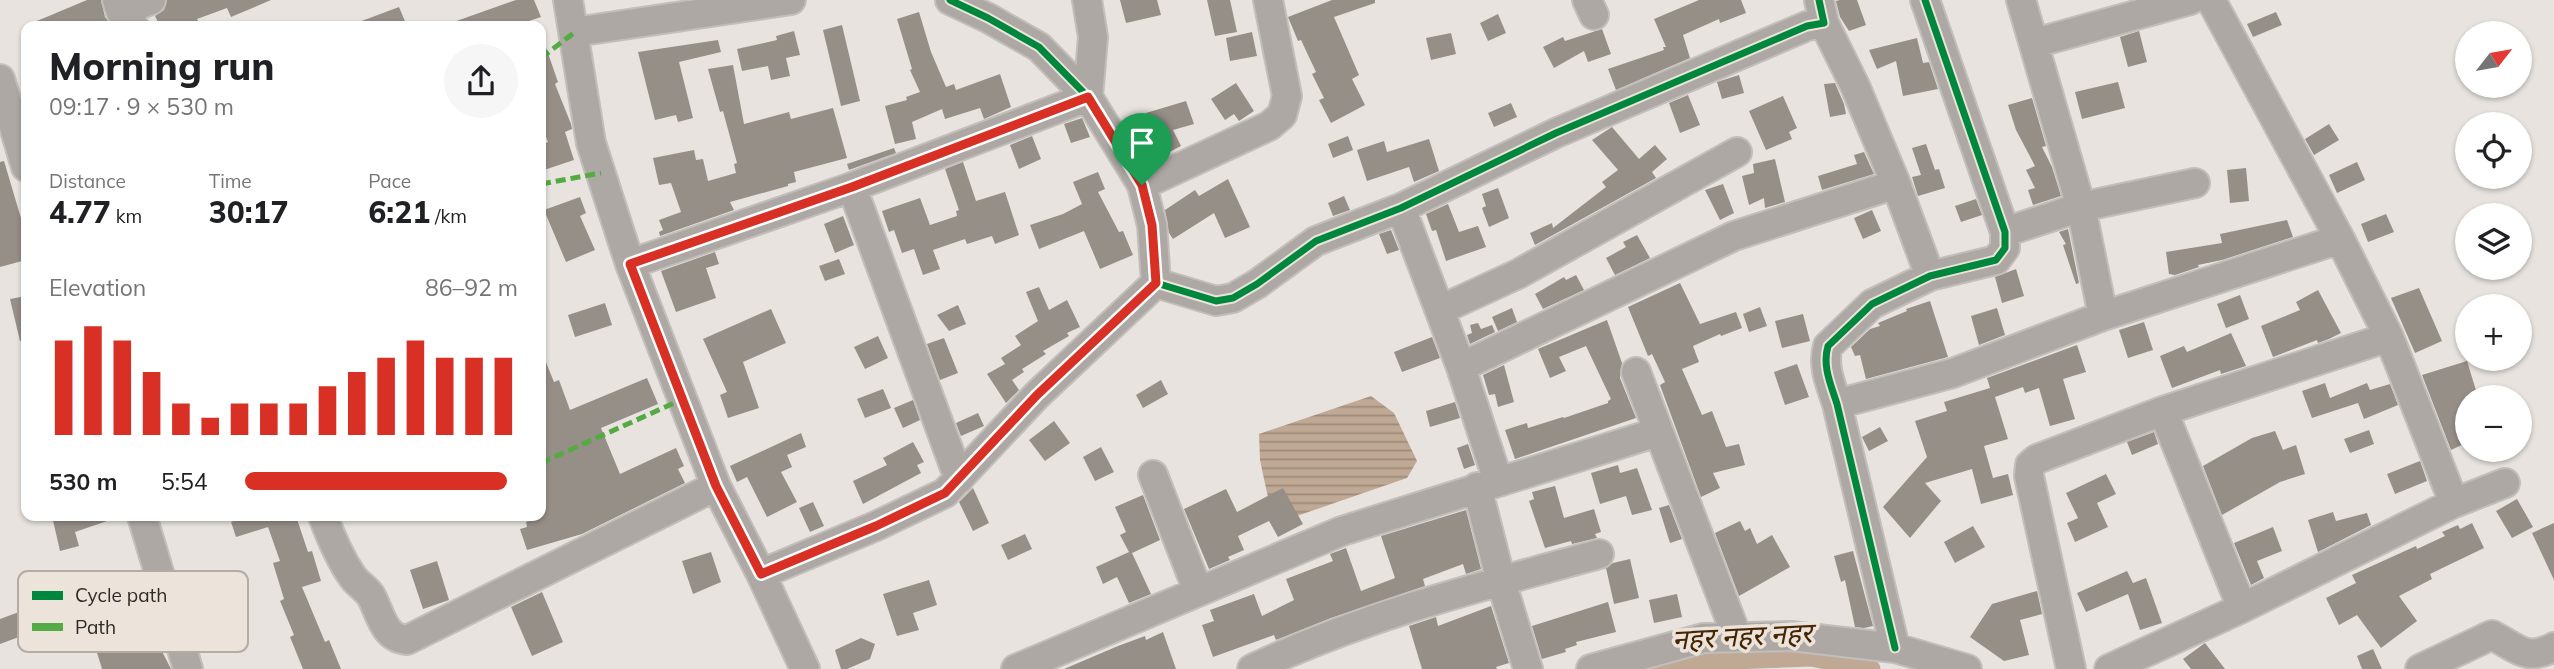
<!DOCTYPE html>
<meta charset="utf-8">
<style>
:root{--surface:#fff;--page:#f6f6f6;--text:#202124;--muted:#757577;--accent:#d93025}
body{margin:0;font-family:Mulish,"Noto Sans Devanagari",sans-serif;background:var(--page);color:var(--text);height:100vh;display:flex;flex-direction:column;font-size:26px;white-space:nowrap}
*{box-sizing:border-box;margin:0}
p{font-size:23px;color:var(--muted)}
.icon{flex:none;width:38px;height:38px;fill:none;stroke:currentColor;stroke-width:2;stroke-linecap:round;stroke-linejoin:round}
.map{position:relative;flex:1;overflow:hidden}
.details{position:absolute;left:21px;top:21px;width:525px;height:500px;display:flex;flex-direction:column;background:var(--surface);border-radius:14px;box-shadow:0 2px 5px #0004}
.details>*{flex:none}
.needle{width:46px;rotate:59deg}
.controls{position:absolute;left:2455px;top:21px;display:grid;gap:14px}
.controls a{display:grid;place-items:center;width:77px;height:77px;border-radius:50%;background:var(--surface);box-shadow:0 2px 5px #0004;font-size:35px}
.pin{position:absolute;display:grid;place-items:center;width:60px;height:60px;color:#fff;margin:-72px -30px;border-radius:50% 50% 50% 0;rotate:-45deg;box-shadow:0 0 7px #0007}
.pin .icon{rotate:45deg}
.round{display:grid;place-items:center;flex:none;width:74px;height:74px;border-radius:37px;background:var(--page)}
.summary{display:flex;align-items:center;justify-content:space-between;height:119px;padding:0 28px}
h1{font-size:38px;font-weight:800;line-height:52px}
.figures{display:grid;grid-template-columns:repeat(3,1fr);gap:10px;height:119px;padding:7px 28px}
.figures div{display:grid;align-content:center}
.figures b{font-size:30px;font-weight:800}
.figures small{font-size:19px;font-weight:400}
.figures p{font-size:19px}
.chart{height:196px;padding:14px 28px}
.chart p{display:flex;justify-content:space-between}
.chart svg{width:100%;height:126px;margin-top:7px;stroke:var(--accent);stroke-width:6}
ul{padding:0 28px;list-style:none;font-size:23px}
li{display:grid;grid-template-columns:112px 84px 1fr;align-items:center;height:52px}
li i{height:18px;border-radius:9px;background:var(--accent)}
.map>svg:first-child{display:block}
.water{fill:url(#water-rules)}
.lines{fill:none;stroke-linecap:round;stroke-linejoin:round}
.canal{stroke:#bfa995;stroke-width:19}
.building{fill:#968f88}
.minor-casing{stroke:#c2bebb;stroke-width:32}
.minor{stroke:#ada8a4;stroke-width:28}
.quiet{stroke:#54ab44;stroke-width:5;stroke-dasharray:10 5;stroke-linecap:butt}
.cycleway-casing{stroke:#ece3db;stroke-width:11}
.cycleway{stroke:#00873e;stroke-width:7}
.route-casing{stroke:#fff;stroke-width:14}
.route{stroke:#d93025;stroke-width:9}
.labels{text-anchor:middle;stroke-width:7;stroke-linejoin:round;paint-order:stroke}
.water-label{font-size:28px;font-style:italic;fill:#452502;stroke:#ece3db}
.key{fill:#ece3db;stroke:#b3aca5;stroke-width:2}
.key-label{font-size:19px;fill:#2d2a27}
</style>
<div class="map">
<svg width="2554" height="669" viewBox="0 0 2554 669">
<defs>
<pattern id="water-rules" width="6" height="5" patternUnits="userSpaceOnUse" patternTransform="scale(1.75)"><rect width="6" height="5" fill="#bfa995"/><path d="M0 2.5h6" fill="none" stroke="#9c8a7a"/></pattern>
</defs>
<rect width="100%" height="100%" fill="#e8e3df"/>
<!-- water -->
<path class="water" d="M1371,396l23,17 23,48 -10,17 -119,41 -18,-12 -10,-47 -1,-26z"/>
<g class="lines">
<!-- canal -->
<path class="canal" d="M1657,669l23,-7 131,-5 60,12"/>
</g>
<!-- building -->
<path class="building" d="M87,0h14l4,17 7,9h-87z
M167,0h104l-40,17 -4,-9 -30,11 4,7h-41l-5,-10 9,-6z
M516,0h18l7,17 -27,9h-65l-1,-2z
M1120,0h37l4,15 -35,8z
M1207,0h23l7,32 -22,4z
M1332,0h43v3l-41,14 25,58 -7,4 13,26 -34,18 -12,-23 5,-2 -12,-24 4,-2 -15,-32 -3,1 -10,-24z
M1699,0h42l5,13 -26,10 -1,-4 -36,16 7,23 -74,32 -8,-21 56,-19 -1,-3h3l-12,-28z
M1840,0h17l9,25 -17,6 -9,-14 -4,-16z
M399,7l8,19h-56v-1z
M919,12l12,40 15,35 8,-3 2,6 44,-16 11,33 -27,12 -4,-11 -35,11 -3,-10 -30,13 4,17 -21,5 -10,-38 22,-6 -1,-3 14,-5 -10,-22 2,-1 -15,-50z
M2276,12l6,13 -29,12 -6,-13z
M1498,14l8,19 -18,8 -8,-18z
M842,25l18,76 -19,5 -18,-76z
M1602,29l9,25 -23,8 -4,-11 -30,17 -11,-21 20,-10 2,4z
M794,31l6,24 -14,3 4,18 -19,4 -3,-14 -26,5 -5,-22 40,-9 -1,-4z
M2139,31l8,31 -19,5 -8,-30z
M1252,32l5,24 -27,5 -4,-23z
M1451,33l5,21 -25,6 -5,-22z
M1917,38l6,25 6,-1 9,27 -35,7 -7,-35 -19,8 -8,-19z
M543,39l15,43 -3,2 16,40 1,5 -7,3 9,28 -33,11v-19l5,-2 -3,-6 5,-2 -7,-19v-83z
M718,40l3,12 -42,10 14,56 -15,4 -2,-7 -21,5 -17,-68z
M733,65l11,59 45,-12 2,7 42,-11 14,50 -53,14 2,10 -8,2v2l-58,16 4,8 -74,26 -1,-4 4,-2 -4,-10 22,-8 -10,-29 -12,2 -6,-27 41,-8 2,10 7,-1 5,22 28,-8 -2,-9 3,-1 -14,-52 -3,1 -12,-43z
M1739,75l5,18 -22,6 -5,-17z
M2118,82l7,26 -43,11 -7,-27z
M1236,83l18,28 -15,10 -5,-7 -9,6 -14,-21z
M1835,83l9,21 2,10 -16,3 -6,-33z
M1688,95l12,30 -20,8 -11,-30z
M1783,96l14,32 -8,4 3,7 -26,11 -17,-39z
M2032,98l14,48 -4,1 10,20 9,29 -28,9 -5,-15 7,-2 -9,-18 9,-4 -19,-36 -8,-25z
M1186,101l8,23 -21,6 8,16 -25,13 -7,-13 6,-4 -9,-29z
M1511,103l6,14 -23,10 -6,-14z
M1082,118l8,19 -19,6 -7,-19z
M2329,124l10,16 -25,15 -9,-16z
M1612,127l27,32 16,-14 12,14 -15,13 4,6 -121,67 -5,-12 22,-10 1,5 53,-41 -4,-5 16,-12 -26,-30z
M1032,136l9,23 -22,10 -9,-24z
M1348,136l5,14 -20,8 -5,-14z
M1429,139l10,32 -25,11 -5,-15 -42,14 -10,-31 27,-9 3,11z
M1926,144l9,26 4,-1 6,19 -27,8 -6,-19 9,-2 -9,-27z
M894,148l2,5 -47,17 -2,-6z
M1864,152l10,22 -52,16 -4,-14 39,-12 -3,-9z
M1775,159l10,43 -20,6 -1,-10 -15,7 -7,-29 12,-3 -1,-9z
M4,161l22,74v25l-26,7v-105z
M963,162l13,39 29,-9 14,43 -24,9 -3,-8 -25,8 -2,-5 -32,11 7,19 -17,6 -9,-26 -12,4 -8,-23 -5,2 -7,-21 38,-13 10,27 27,-9 -1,-5 3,-1 -14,-41z
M2357,162l8,18 -28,13 -8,-18z
M2246,168l3,33 -19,2 -3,-33z
M1098,172l7,17 -7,3 21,40 4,-1 10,24 -33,14 -16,-38 -45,18 -9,-24 33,-11 19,-10 -9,-22z
M1228,179l22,48 -25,11 -11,-25 -41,26 -4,-6 -4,-23 30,-20 4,6z
M1723,184l11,29 -14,7 -15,-30z
M1498,188l11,30 -20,9 -7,-19 4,-2 -4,-12z
M1344,196l6,14 -17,6 -5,-13z
M580,197l6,16 -6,3 15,34 -29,12 -22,-52z
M1976,199l6,16 -21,7 -6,-16z
M1448,204l11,28 19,-6 8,21 -40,14 -10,-31 -4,1 -6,-17z
M1872,210l9,21 -18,8 -9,-21z
M2386,214l8,18 -26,10 -7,-18z
M843,216l11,29 -19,8 -11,-29z
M2287,220l6,17 -71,23 -24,5 1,2 -24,8 -6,-1 -3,-22 56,-9 -2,-9z
M2068,229l11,54 -3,1 -13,-39 3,-1 -7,-12z
M1391,230l8,20 -12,4 -8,-20z
M1637,235l13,23 -35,17 -9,-17 20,-11 -3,-5z
M715,252l4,12 -13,4 10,30 -40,14 -15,-41z
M839,259l6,15 -20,7 -6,-15z
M2016,269l8,27 -22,7 -7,-26z
M1576,275l8,15 -41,19 -8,-15 29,-17 2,3z
M1680,283l20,41 36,-12 6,16 -21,8 -1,-2 -27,12 6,16 -17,7 20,46 10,-4 14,36 13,-3 6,21 -32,8 7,15 -19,9 -41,-112 5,-3 -13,-28 -4,2 -20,-49z
M1039,287l10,23 18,-10 13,27 -13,6 2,3 -26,15 3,3 -24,15 2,3 -12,8 7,10 -13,13 -19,-29 18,-10 -4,-6 20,-13 -6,-9 23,-15 -12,-29z
M2419,288l23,53 -27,12 -24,-55z
M2318,290l23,43 -12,6 -11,4 -1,-3 -44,17 -12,-31 39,-16 -4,-8z
M2240,295l9,24 -23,9 -9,-24z
M26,296v44l-6,1 -10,-42z
M1930,301l18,56 -82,22 -6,-24 -5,1 -4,-9 19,-18 10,-3 -2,-3 29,-12 -1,-2z
M605,303l7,22 -37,12 -7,-22z
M958,305l8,19 -17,7 -12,-16z
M1760,307l7,19 -18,6 -6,-18z
M1512,308l5,14 -19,9 -6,-14z
M1997,308l8,27 -26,10 -8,-29z
M771,309l15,34 -43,19 16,46 -31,10 -8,-23 7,-3 -24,-53z
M1803,314l7,27 -28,7 -7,-27z
M1607,320l15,43 -2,15 16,40 -121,41 -10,-29 22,-7 1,5 35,-11 1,1 44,-15v-2l3,-2 -25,-53 -27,11 7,14 -16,7 -12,-29z
M2144,322l9,28 -25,8 -9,-28z
M1478,323l3,6 11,-4 3,7 -25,12 -3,-9 5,-2 -2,-8z
M2231,333l15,33 -25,8 -1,-4 -48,18 -12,-32 24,-10 3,6z
M878,336l10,22 -23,11 -11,-22z
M1432,337l8,21 -38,14 -8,-20z
M944,338l14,35 -18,7 -13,-36z
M2077,345l9,27 -23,7 12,40 -25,7 -11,-38 -14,5 -2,-6 -28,10 13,42 -24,7 9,32 15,-4 5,21 -32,9 -9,-35 -47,14 16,18 -31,37 -27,-31 44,-50 -12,-36 32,-10 -3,-9 46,-14 -3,-10z
M541,350l13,32 5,-2 11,30 77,-32 11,26 -57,24 19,46 56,-26 8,18 -6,3 7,14 -103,51 -55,16 -7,-21 7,-2 -1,-5 15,-5z
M2467,361l11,36h-10v45l-17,8 -29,-75z
M1797,364l12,33 -24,8 -11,-33z
M1504,365l10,37 -16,5 -3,-13 -6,1 -6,-20z
M1161,380l7,14 -25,14 -7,-13z
M2325,383l5,15 37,-15 3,7 20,-6 8,21 -34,14 -6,-16 -46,15 -10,-27z
M883,389l8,19 -26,10 -8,-19z
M913,400l7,20 -17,8 -9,-20z
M1455,402l5,16 -30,9 -4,-16z
M978,413l6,13 -23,10 -5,-13z
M1054,421l16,22 -25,18 -16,-21z
M1880,427l8,14 -19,10 -7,-14z
M2369,430l5,14 -24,9 -6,-14z
M2275,431l8,19 13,-5 9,29 -25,8 -58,33 -19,-49 49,-28z
M2154,432l4,12 -26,11 -5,-13z
M801,433l5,14 -19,8 5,12 -11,5 16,30 -30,15 -20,-40 -10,5 -7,-16z
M913,442l11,20 -7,3 4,8 -58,31 -10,-23 34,-16 -4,-7z
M1468,444l7,21 -11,4 -7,-21z
M1101,447l13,25 -19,9 -12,-24z
M2420,461l7,20 -32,13 -8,-20z
M1618,465l2,8 17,-5 15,42 -20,5 -6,-19 -26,8 -9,-31z
M2106,474l10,20 -19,9 11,24 -33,15 -8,-19 11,-5 -12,-25z
M1555,486l9,32 30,-9 7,23 -6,2 2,4 -25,6 -1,-3 -26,7 -16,-47 5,-2 -2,-7z
M973,488l16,35 -16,8 -14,-29z
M1283,488l20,36 -25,13 -9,-16 -31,15 6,14 -16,7 2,3 -21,9 -25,-60 42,-20 11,23z
M1143,495l17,45 -28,13 19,41 -22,9 -12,-26 -14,7 -7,-17 33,-15 -9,-17 6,-3 -11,-25z
M2517,499l16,28 -21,11 -16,-27z
M813,502l11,24 -14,6 -11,-24z
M1669,505l13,34 -12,4 -11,-35z
M1466,510l15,59 -15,5 -3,-10 -40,15 2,7 -94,32 -55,22 -2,-5 -61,22 -11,-32 12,-4 -4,-11 44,-16 8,22 32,-16 -8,-21 47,-18 -3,-7 16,-6 15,43 34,-13 -14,-42z
M2333,512l3,9 31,-8 4,12 -53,27 -10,-32z
M52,516h60l1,3 -38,13 4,14 -19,5z
M249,516h47l12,36 4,-1 9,30 -19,6 23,55 4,-2 12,29h-38l-13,-32 4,-2 -14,-34 4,-2 -11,-36 7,-2 -12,-34 -32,10 -5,-15z
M1740,521l5,10 5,-3 7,16 15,-9 18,32 -51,29 -24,-63z
M2472,523l12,25 -54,26 2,5 -33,17 18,25 -36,27 -24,-33 -18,10 -13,-27 30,-15 -4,-8 64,-29 1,3 28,-13 -3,-4 16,-7 2,4z
M2554,523v57l-22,-47z
M1973,526l12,21 -30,16 -11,-21z
M2273,527l9,24 -25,10 7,17 -13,7 -17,-42z
M1025,534l7,15 -24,11 -7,-15z
M1853,551l20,75 -9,2 -9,-1 -10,-47 -4,2 -7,-26z
M711,552l10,30 -28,12 -11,-33z
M1630,559l9,39 -25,6 -8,-36 7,-5z
M437,561l12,39 -26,9 -13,-39z
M2127,571l6,12 13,-5 16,45 -22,7 -12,-36 -42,18 -9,-19z
M114,574l9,30 19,-6 9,25 -3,1 23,45h-69l-8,-26 10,-3 -11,-32 -14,4 -8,-26z
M929,580l8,25 -24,8 6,17 -22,6 -14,-42z
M2037,591l5,23 -22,6 9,35 -25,6 -34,-24 22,-33z
M542,592l21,50 -31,14 -21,-49z
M1677,594l5,23 -28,6 -5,-23z
M1608,602l8,30 -40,10 1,3 -12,4 1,3 -24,7 -10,-33z
M1491,606l18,57 -13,4 1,2h-75l-13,-43 27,-9 2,9z
M27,609l8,22 -35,13v-25z
M1163,632l13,37h-112l54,-23 27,-10 1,4z
M861,638l14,6 -5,15 -23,10h-6l-6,-19z
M2205,643l20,26h-34l-8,-10z
M2373,649l9,20h-20l-5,-13z"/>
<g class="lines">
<!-- minor casing -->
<g class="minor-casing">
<path id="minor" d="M117,0l4,12 13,14
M568,0l23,143 39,121 86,222 45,88 44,95
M1587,0l7,15
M2021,0l60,207 22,109
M2211,0l129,239 49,98 65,166
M121,12l30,-12
M575,32l216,-32
M2035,43l155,-43
M0,79l26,88
M1896,184l34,92
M1142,185l127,-59 13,-11 5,-19 -19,-96
M852,187l107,292
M1401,208l60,159 37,114
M2005,232l76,-25 114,-24
M630,264l222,-77 236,-90 5,-60 -6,-37
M1156,283l60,18 17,-3 24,-14 59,-43 85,-33 155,-75 251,-107 17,-3 -5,-23
M1440,310l78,-36 219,-122
M1461,367l273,-131 162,-52 -41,-98 -31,-63
M1636,372l101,265
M1837,404l116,-31 150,-57 237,-77
M2163,411l79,197
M1153,475l45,116
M1477,487l24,94 27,88
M142,516l46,153
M323,516c8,22 16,41 29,60 5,8 14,12 19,20 10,18 12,42 36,44l309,-154
M761,574l115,-48 69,-33 92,-98 119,-112 -4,-58 -10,-40 -54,-88 -49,-50 -51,-29 -38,-18
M1895,648l-58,-244c-6,-19 -15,-38 -9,-58l44,-42 58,-28 66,-16 9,-12v-16l-80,-232
M1016,669l326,-138 316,-99
M1252,669c111,-53 230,-83 347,-115
M1591,669l113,-31 87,-2 104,12 72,21
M2071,669l-42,-193 1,-11 7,-6 126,-48 226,-74
M2109,669l133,-61 212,-105 51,-20
M2420,669l72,-34c25,13 34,27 62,12"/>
</g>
<!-- minor -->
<use href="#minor" class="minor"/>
<!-- quiet -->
<path class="quiet" d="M541,58l34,-26
M541,184l60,-11
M541,463l142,-64"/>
<!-- cycleway casing -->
<g class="cycleway-casing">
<path id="cycleway" d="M1156,283l60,18 17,-3 24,-14 59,-43 85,-33 155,-75 251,-107 17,-3 -5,-23
M761,574l115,-48 69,-33 92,-98 119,-112 -4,-58 -10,-40 -54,-88 -49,-50 -51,-29 -38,-18
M1895,648l-58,-244c-6,-19 -15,-38 -9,-58l44,-42 58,-28 66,-16 9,-12v-16l-80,-232"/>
</g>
<!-- cycleway -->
<use href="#cycleway" class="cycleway"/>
</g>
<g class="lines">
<!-- route casing -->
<g class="route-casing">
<path id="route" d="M1088,97l54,88 10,40 4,58 -119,112 -92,98 -69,33 -115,48 -45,-88 -86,-222 222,-77z"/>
</g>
<!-- route -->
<use href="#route" class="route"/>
</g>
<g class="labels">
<!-- water labels -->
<g class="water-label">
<text transform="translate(1742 636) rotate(-3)" y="10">नहर नहर नहर</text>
</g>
</g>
<!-- legend -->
<rect x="18" y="571" width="230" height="81" rx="10" class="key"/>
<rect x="32" y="591" width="31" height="9" fill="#00873e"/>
<rect x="32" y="623" width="31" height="8" fill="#54ab44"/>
<g class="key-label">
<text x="75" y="602">Cycle path</text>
<text x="75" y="634">Path</text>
</g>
</svg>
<div class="controls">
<a><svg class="needle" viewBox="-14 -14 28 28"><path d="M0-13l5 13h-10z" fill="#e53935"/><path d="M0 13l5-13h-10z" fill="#757577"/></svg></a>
<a><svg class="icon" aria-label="locate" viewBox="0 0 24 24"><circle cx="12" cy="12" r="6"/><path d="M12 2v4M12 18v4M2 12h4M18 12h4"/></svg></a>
<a><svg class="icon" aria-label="layers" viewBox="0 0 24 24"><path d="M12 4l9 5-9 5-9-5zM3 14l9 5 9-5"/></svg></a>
<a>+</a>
<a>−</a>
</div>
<div class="pin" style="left:1142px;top:185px;background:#1e9e55"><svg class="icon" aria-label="arrive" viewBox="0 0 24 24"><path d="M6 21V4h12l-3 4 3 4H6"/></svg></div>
<section class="details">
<div class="summary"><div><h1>Morning run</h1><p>09:17 · 9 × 530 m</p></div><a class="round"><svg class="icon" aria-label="share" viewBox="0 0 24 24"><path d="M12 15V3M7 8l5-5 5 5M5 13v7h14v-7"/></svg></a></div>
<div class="figures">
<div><p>Distance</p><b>4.77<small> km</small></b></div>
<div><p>Time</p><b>30:17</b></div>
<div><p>Pace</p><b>6:21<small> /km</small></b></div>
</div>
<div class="chart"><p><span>Elevation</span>86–92 m</p>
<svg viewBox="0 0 160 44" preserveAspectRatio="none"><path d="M5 44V11M15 44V6M25 44V11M35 44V22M45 44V33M55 44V38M65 44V33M75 44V33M85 44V33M95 44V27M105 44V22M115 44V17M125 44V11M135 44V17M145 44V17M155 44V17"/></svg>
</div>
<ul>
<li><b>530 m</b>5:54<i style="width:96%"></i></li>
</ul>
</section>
</div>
